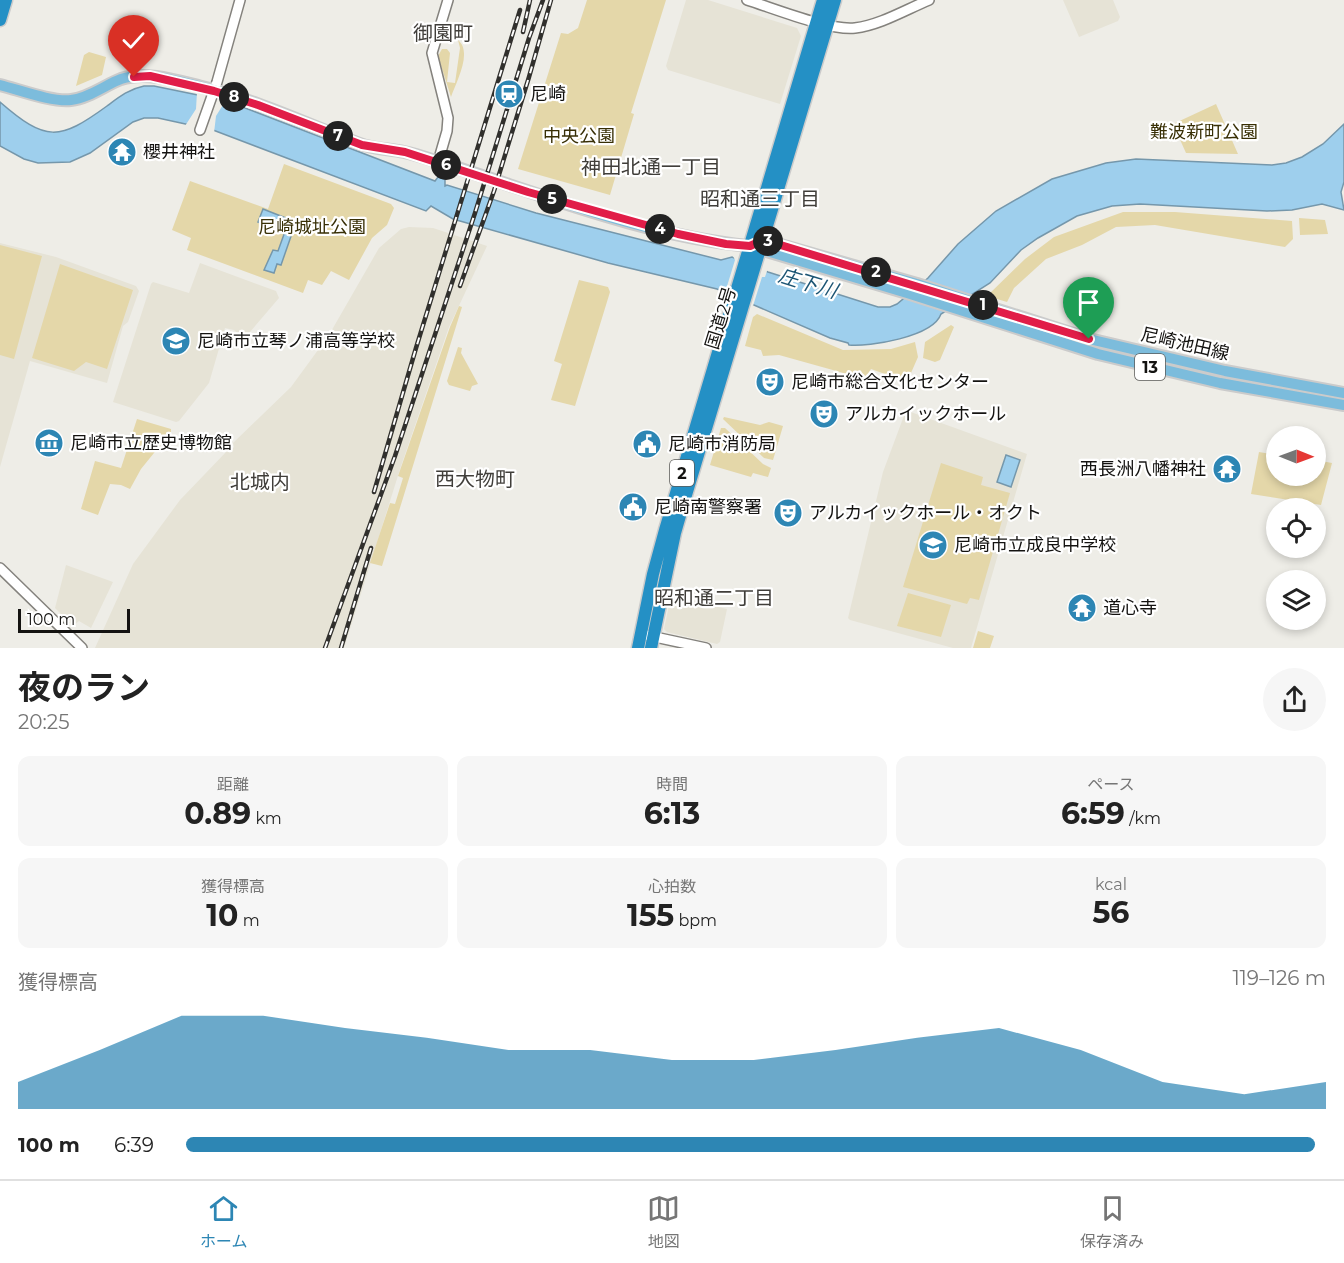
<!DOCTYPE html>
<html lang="ja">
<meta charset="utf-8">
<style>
:root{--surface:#fff;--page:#f6f6f6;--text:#222;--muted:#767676;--line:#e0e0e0;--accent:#2d86b4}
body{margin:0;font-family:Montserrat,"Noto Sans JP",sans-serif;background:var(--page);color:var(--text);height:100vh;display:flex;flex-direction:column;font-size:22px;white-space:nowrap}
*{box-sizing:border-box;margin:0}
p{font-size:20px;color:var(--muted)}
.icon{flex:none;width:33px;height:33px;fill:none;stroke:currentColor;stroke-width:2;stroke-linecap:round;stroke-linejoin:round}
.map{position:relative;height:648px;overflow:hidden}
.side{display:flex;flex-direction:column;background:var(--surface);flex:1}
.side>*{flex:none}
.needle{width:39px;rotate:91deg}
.buttons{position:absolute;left:1266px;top:426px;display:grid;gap:12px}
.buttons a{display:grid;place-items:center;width:60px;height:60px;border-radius:50%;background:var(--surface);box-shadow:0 3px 9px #0003;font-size:30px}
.scale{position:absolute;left:18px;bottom:15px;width:112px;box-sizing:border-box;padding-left:6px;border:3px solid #141311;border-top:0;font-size:16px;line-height:21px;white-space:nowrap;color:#141311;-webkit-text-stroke:4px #fff;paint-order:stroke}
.pin{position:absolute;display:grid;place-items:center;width:51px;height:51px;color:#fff;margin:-62px -26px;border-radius:50% 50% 50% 0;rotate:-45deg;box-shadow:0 0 6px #0007}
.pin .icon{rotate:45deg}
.km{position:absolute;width:30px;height:30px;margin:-15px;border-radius:50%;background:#222;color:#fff;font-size:16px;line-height:30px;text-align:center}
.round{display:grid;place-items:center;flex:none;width:63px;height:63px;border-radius:32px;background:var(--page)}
.headline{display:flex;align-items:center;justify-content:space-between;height:102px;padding:0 18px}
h1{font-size:33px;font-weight:700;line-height:45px}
.figures{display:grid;grid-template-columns:repeat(3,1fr);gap:9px;height:102px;padding:6px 18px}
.figures div{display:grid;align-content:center;border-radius:12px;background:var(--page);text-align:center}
.figures b{font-size:30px;font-weight:700}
.figures small{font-size:16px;font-weight:400}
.figures p{font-size:16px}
.chart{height:168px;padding:12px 18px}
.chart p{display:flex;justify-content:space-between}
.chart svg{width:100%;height:108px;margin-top:6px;fill:var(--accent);opacity:.7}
ul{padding:0 18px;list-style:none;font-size:20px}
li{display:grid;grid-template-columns:96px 72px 1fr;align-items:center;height:45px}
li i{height:15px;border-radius:8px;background:var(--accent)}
.tabs{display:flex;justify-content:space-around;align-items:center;height:84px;border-top:2px solid var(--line);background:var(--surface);font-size:16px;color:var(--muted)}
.tabs a{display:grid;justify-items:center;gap:3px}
.tabs .current{color:var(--accent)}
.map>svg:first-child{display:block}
.built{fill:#e6e3d6}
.green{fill:#e4d7a9}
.water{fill:#9ecfed;stroke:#7597ab;stroke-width:1.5}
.pier{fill:#eeede7}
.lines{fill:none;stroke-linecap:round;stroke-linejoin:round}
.secondary-casing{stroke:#84827d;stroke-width:12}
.primary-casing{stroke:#cbcbcb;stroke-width:14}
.highway-casing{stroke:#cbcbcb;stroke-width:15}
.secondary{stroke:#fff;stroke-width:9}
.primary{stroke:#7cbcdc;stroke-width:10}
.highway{stroke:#2490c5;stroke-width:12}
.rail-casing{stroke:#31302d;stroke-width:4.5}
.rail{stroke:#fff;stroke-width:2;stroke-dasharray:7;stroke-linecap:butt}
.route-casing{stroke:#fff;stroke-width:12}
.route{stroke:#e11d48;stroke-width:8}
.labels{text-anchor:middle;stroke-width:4.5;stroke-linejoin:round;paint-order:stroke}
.shield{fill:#fff;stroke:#5a5a58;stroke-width:1.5}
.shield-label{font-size:16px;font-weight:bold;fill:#141311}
.poi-label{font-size:18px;fill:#141311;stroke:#fff;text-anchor:start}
.park-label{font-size:18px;fill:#382f05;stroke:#fff}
.street-label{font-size:18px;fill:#141311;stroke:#fff}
.neighbourhood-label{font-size:20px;fill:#403e3a;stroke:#fff}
.water-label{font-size:20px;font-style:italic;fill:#1c5574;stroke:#fff}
</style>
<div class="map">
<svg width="1344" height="648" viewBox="0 0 1344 648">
<rect width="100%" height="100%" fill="#eeede7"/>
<!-- built -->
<path class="built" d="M686,0h22l89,28 4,8 -21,68 -112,-34 -2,-4z
M1063,0h50l7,17 -2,4 -39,16z
M409,227l24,1 54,18 -38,81 -48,139 -57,182h-249l38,-84 47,-64 47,-49h3l4,-4 -1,-4 58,-56 38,-52 50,-87 22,-19z
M0,243l56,14 80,29 3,5 -11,31 -5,4 -16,57 -77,-22 -30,106z
M200,263l76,28 3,7 -35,41 -10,-9 -9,-2 -16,55 -30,38 -3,1 -63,-20 38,-118 2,-2 36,11z
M908,411l119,43 -56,194h-18l-103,-28 -2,-2 35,-146 22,-59z
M66,565l47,17 -22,46 -12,-7 -6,5 -18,-18z
M671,596l56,13 -7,33 -3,2 -50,-12 -3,-3z"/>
<!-- green -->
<path class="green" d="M587,0h79l-35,113 3,1 -24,81 -92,-26 43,-136 7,1 10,-6z
M458,40c15,12 -2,42 -7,57l-13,-41 4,-7h5l3,4 -3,29 8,1 5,-35z
M89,52l17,5 -4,18 -26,11 8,-31z
M1216,104l22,50 -52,-1 -13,-29z
M284,164l107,40 3,4 -7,17 -15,13 -23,42 -18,-9 -9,14 -14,-5 -5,13 -116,-43 4,-12 -19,-8 18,-49 78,28z
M1123,212h52l117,9 1,18 -8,8 -130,-22 -39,2 -34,18 -36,14 -32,29 -7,14 -20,-6 38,-37 29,-22z
M1299,218l26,2 3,14 -28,1z
M0,245l42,11 -28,103 -14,-4z
M60,264l73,26 -26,79 -21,-7 -12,9 -42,-13z
M579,280l29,7 2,5 -35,114 -24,-6 11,-36 -8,-3z
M459,306l3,1 -80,259 -12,-3 20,-60 5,1 8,-26 -5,-2 52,-149z
M757,314l86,36 48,-1 24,-7 3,15 -11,25 -36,-13 -6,10 -86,-24 -16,1 -2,-6 -16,-4 8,-29z
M951,325l3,2 -14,33 -5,2 -12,-4 2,-16z
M458,347l4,1 -1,5 17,31 -6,2 -2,5 -21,-6 -2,-4z
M724,417l36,8 9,-3 14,4 -10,34 -9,-2 -41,-39z
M137,419l34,10v3l-30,37 -11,20 -9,-4 -11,-1 -12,31 -17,-6 14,-48 26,7z
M721,428h4l38,36 8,4 -3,9 -15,-4 -2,4 -41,-12z
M1259,452l17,3v21h40v-16l16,3 -11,42 -70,-11z
M941,463l42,14 -2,8 29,8 -31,107 -9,-2 -3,6 -64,-17z
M908,593l43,12 -10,32 -44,-11z
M978,631l16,5 -4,12h-17z"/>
<!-- water -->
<path class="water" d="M144,86h10l73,15 208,80 3,-4 7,2v7l2,-1 89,28 185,47 11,-3 36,15 110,35h12l7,-3 31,-26 30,-34 38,-33 56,-32 54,-16 30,-4 136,6 14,-2 16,-6 21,-13 21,-20v58l-3,10 3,18 -22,-6 -30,6 -25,1 -127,-7 -28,2 -35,10 -39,22 -17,12 -31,33 -49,31c-8,23 -72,33 -92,31l-1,-2 -18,-5 -113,-49 -109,-26 -155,-44 -22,-13 -5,5 -213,-81 -55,-12h-14l-11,4 -43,31 -20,9 -32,1 -14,-4 -24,-13v-44c46,40 59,39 107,4 12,-9 22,-17 37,-20z
M263,209l33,13 -15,43 -4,-1 -3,9 -10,-3 9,-20 5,1 9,-25 -21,-8 -3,6 -5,-2z
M1006,455l14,5 -9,27 -14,-5z"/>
<!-- pier -->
<path class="pier" d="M197,92l29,8 -10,16 -2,17 -29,-7 11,-17z
M732,254l36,14 -3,9h-3l-9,29 -29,-10 11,-36z"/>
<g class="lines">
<!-- secondary casing -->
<g class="secondary-casing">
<path id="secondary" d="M747,0c26,8 83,31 108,28 25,-3 50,-18 74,-28
M200,130l17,-48 23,-82
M438,162l9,-31 1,-13 -16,-65 16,-53
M0,568l82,80
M641,634l65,14"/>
</g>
<!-- primary casing -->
<g class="primary-casing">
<path id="primary" d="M0,85c20,5 51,17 71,15 18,-2 34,-15 50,-21 26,-8 56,2 81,8 54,13 105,38 158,57 14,5 30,5 44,8 15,3 30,9 44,13 98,31 199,71 302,81l157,47 191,61 122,29 124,22
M756,243l7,-3 154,44 172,55 136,32 119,22"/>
</g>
<!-- highway casing -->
<g class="highway-casing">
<path id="highway" d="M0,20l6,-20
M638,648l15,-74 12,-44 158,-530
M651,648l24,-115 11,-38 149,-495"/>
</g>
<!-- secondary -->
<use href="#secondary" class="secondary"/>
<!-- primary -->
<use href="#primary" class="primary"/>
<!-- highway -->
<use href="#highway" class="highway"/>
<!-- rail casing -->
<g class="rail-casing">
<path id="rail" d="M523,32l7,-32
M460,286l34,-95 35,-114 22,-77
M374,492l42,-144 104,-338
M325,648l70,-192 80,-243 54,-175 14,-38
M341,648l30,-100"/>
</g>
<!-- rail -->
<use href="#rail" class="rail"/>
</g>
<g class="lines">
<!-- route casing -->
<g class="route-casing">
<path id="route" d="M134,77l16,-1 64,15 44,14 104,40 43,7 123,40 150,42 48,10 24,2 13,-6 11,3 315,96"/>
</g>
<!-- route -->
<use href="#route" class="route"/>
</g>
<!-- icons -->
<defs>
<g id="station-disc" transform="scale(1.5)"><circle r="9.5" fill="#2d86b4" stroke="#fff"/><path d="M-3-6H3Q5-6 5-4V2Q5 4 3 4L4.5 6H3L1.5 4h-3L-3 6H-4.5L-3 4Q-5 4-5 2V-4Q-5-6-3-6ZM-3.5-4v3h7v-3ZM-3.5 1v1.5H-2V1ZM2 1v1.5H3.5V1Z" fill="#fff"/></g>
<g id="temple-disc" transform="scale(1.5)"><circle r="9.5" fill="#2d86b4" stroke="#fff"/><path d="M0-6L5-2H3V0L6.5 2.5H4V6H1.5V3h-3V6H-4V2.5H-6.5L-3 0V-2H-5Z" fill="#fff"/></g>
<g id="school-disc" transform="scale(1.5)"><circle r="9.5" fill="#2d86b4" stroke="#fff"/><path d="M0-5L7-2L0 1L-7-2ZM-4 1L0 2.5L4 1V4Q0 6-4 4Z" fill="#fff"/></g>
<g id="theatre-disc" transform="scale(1.5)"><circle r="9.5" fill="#2d86b4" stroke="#fff"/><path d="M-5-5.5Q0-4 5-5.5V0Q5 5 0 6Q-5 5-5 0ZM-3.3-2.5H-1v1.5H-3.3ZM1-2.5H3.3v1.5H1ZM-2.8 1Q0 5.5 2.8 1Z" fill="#fff"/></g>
<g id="museum-disc" transform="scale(1.5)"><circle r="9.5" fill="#2d86b4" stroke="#fff"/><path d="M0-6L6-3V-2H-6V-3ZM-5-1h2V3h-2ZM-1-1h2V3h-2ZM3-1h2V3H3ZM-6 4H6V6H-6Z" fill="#fff"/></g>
<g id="civic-disc" transform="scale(1.5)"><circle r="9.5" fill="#2d86b4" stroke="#fff"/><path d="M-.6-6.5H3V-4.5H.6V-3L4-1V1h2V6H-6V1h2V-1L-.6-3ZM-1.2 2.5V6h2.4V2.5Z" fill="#fff"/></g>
</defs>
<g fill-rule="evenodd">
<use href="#station-disc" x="509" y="94"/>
<use href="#temple-disc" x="122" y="152"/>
<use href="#school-disc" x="176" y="341"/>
<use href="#theatre-disc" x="770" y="382"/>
<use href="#theatre-disc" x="824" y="414"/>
<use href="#museum-disc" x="49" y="443"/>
<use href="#civic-disc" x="647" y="444"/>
<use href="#temple-disc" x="1227" y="469"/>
<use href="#civic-disc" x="633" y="507"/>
<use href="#theatre-disc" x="788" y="513"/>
<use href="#school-disc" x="933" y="545"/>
<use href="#temple-disc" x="1082" y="608"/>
</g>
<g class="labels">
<!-- shield labels -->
<g class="shield">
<rect x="1135" y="354" width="30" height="26" rx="4.5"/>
<rect x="670" y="460" width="24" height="26" rx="4.5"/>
</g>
<g class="shield-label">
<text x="1150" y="373">13</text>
<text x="682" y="479">2</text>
</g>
<!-- poi labels -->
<g class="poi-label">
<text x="530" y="100">尼崎</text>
<text x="143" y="158">櫻井神社</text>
<text x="197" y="347">尼崎市立琴ノ浦高等学校</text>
<text x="791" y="388">尼崎市総合文化センター</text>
<text x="845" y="420">アルカイックホール</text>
<text x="70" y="449">尼崎市立歴史博物館</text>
<text x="668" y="450">尼崎市消防局</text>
<text x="1206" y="475" text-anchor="end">西長洲八幡神社</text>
<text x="654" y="513">尼崎南警察署</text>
<text x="809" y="519">アルカイックホール・オクト</text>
<text x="954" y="551">尼崎市立成良中学校</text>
<text x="1103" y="614">道心寺</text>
</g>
<!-- park labels -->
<g class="park-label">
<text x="1204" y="138">難波新町公園</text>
<text x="579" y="142">中央公園</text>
<text x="312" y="233">尼崎城址公園</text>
</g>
<!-- street labels -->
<g class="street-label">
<text transform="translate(721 318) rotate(-73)" y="6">国道2号</text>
<text transform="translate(1185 344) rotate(13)" y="6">尼崎池田線</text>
</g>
<!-- neighbourhood labels -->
<g class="neighbourhood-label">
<text x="443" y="40">御園町</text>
<text x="651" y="174">神田北通一丁目</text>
<text x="760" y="206">昭和通三丁目</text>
<text x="475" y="486">西大物町</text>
<text x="260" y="489">北城内</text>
<text x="714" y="605">昭和通二丁目</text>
</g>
<!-- water labels -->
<g class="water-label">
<text transform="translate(808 283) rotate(17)" y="7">庄下川</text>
</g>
</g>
</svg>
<div class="buttons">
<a><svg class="needle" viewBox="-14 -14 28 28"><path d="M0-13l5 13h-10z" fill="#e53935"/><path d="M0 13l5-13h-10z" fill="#767676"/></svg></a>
<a><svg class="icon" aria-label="locate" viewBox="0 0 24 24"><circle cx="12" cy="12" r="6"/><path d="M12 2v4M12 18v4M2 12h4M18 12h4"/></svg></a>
<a><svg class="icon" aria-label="layers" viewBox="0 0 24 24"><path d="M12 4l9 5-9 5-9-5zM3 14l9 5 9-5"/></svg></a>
</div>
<div class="scale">100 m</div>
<div class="pin" style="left:1089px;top:339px;background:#1e9e55"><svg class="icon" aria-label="arrive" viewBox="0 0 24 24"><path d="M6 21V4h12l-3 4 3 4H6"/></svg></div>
<div class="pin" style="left:134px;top:77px;background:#d93025"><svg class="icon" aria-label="check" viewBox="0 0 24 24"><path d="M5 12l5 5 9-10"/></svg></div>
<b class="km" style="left:983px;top:305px">1</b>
<b class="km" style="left:876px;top:272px">2</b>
<b class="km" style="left:768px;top:241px">3</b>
<b class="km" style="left:660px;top:229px">4</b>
<b class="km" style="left:552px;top:199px">5</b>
<b class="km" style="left:446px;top:165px">6</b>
<b class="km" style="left:338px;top:136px">7</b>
<b class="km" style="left:234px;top:97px">8</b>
</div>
<section class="side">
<div class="headline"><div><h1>夜のラン</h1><p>20:25</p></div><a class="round"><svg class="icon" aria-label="share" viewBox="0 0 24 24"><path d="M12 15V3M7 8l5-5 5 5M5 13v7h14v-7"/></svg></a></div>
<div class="figures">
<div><p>距離</p><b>0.89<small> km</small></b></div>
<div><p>時間</p><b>6:13</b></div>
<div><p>ペース</p><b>6:59<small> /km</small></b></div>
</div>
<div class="figures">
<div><p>獲得標高</p><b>10<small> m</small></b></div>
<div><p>心拍数</p><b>155<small> bpm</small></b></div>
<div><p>kcal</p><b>56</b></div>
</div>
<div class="chart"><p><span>獲得標高</span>119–126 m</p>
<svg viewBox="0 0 160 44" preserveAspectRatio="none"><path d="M0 44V33L10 20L20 6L30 6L40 11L50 15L60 20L70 20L80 24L90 24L100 20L110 15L120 11L130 20L140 33L150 38L160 33V44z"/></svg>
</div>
<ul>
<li><b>100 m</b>6:39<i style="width:99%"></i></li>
</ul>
</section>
<nav class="tabs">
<a class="current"><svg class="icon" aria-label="home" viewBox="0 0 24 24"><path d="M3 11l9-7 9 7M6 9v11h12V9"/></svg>ホーム</a>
<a><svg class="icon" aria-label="map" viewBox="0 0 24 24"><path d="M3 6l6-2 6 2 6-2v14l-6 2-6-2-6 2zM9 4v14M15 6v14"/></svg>地図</a>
<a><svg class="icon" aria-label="saved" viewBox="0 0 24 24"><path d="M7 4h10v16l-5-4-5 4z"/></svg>保存済み</a>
</nav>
